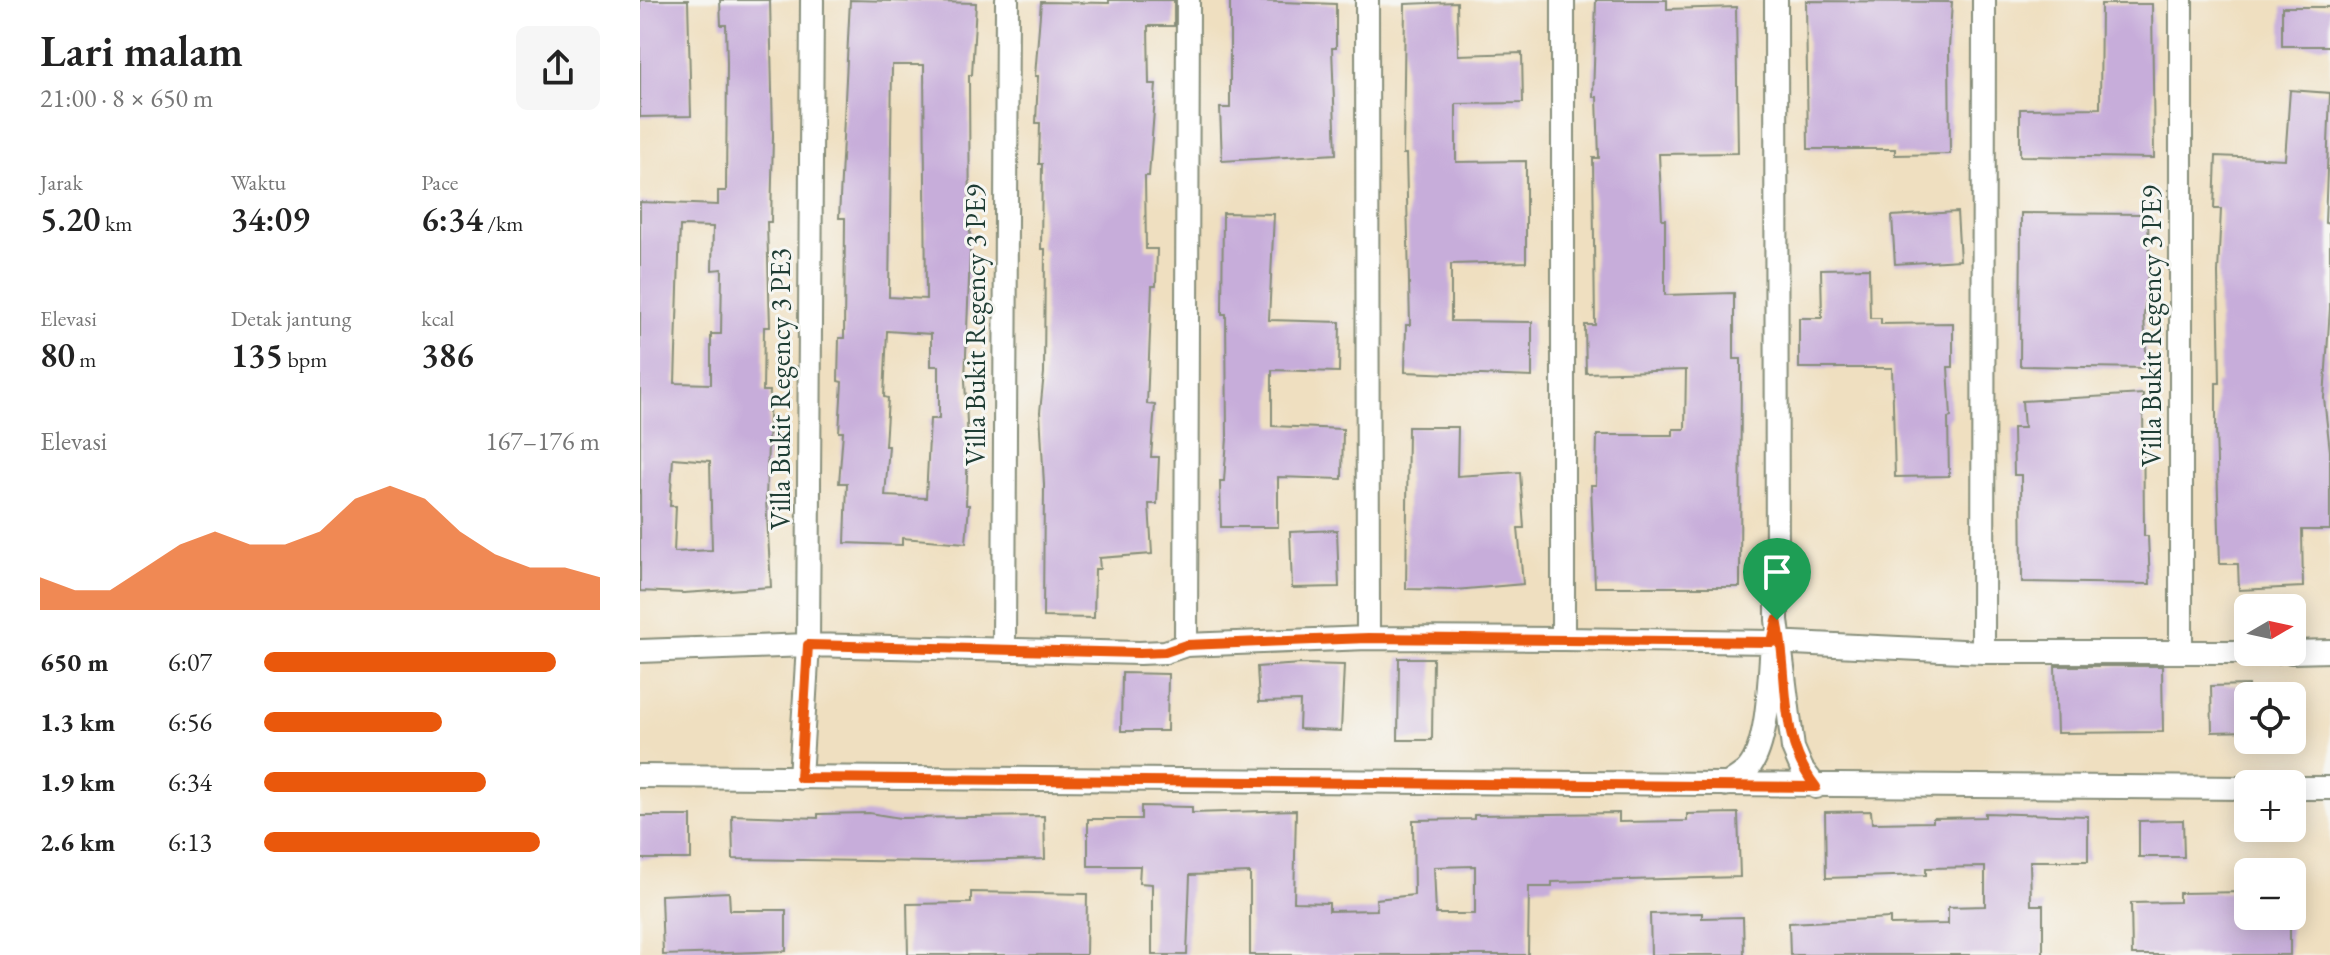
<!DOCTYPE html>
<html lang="id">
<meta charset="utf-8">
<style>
:root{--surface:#fff;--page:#f6f6f6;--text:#222;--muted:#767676;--accent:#ea580c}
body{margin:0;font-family:"EB Garamond",serif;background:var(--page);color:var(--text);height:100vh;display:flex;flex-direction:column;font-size:30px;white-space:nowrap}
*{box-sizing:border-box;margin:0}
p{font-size:26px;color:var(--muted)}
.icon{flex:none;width:44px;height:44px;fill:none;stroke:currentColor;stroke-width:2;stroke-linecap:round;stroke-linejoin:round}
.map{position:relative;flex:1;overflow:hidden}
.panel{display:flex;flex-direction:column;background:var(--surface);width:640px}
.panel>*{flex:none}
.needle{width:52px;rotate:81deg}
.fabs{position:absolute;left:1594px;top:594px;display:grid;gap:16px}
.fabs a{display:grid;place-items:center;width:72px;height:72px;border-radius:12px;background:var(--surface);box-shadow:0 4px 20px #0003;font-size:40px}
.pin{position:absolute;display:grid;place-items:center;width:68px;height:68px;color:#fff;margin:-82px -34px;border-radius:50% 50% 50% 0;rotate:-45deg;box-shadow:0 0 8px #0007}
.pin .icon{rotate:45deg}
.round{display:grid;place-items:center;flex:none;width:84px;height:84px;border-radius:12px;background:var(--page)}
.headline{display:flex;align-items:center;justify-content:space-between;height:136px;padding:0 40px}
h1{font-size:44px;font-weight:600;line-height:60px}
.metrics{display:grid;grid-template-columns:repeat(3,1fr);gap:12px;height:136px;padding:8px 40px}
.metrics div{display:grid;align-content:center}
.metrics b{font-size:34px;font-weight:600}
.metrics small{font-size:22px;font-weight:400}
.metrics p{font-size:22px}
.chart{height:224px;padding:16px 40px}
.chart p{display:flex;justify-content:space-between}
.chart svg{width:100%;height:144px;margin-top:8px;fill:var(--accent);opacity:.7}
ul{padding:0 40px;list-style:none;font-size:26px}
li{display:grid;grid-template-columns:128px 96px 1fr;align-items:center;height:60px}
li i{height:20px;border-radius:10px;background:var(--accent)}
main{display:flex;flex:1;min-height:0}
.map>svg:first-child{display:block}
.building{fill:#c7adda;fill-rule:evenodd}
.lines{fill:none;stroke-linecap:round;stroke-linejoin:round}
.street-casing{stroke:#878e7a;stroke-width:26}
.street{stroke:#fff;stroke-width:22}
.route-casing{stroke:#fff;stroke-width:16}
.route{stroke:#ea580c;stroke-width:10}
.labels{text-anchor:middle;stroke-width:6;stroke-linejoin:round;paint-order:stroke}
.street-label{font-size:28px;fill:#1f3d34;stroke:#f6f6f2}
</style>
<main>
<section class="panel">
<div class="headline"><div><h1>Lari malam</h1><p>21:00 · 8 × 650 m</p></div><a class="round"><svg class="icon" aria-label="share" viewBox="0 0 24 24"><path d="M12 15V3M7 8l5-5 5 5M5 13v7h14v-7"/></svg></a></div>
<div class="metrics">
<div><p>Jarak</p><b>5.20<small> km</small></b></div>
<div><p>Waktu</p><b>34:09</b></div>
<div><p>Pace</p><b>6:34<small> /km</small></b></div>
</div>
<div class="metrics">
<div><p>Elevasi</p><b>80<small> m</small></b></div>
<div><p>Detak jantung</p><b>135<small> bpm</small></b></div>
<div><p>kcal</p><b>386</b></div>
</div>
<div class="chart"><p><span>Elevasi</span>167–176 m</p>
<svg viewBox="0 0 160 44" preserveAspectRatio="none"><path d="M0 44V34L10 38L20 38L30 31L40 24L50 20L60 24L70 24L80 20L90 10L100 6L110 10L120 20L130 27L140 31L150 31L160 34V44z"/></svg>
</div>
<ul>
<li><b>650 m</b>6:07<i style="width:87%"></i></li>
<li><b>1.3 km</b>6:56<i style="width:53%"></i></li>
<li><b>1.9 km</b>6:34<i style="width:66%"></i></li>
<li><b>2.6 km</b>6:13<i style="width:82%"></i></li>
</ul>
</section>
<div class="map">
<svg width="1690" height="955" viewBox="0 0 1690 955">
<rect width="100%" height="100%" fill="#f6f6f2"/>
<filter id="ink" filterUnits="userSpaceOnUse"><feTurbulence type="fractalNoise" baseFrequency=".0125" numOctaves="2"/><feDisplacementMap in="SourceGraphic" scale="16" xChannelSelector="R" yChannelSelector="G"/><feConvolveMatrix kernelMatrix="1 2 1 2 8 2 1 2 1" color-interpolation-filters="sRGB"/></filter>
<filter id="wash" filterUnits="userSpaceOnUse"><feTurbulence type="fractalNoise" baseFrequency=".006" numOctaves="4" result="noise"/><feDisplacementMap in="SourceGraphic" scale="32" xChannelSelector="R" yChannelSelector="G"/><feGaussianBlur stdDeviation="1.8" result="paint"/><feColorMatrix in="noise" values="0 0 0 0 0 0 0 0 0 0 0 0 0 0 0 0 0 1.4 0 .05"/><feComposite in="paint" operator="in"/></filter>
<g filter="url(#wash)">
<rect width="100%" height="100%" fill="#efdfc0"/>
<g id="blocks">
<!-- building -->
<path class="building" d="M0,0h48l3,116 -51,1z
M80,0h50l3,136 -2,86h-4l3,105h-6l-1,64h7l-4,108 5,88 -87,6 -44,-2v-389l78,3v-14h8l1,-128 -1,-38h-5zM40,226l33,1 -1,43 10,-1 -1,65h-10v50l-36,-1zM33,458l37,3 2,89 -38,2 2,-46h-6z
M210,0l126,3 -4,72h-3l1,178 -5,127 3,64 -2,61h3l-3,38 -64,-5v7l-57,-2 2,-60h-8l4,-51h-4l3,-50 -4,-1 1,-43h5l1,-120h-6zM252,65h32l2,234 -37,-2zM247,331l44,3v32h8v53h-9l-4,79 -41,-2 4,-50h-4l3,-48 -4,-1z
M469,0h65v26h-26l1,58h7l-7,92h-4l1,73h11l-1,37h-4l-5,118 8,1 -4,52h8l-2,47h-8l3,50 -53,4 1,11h-5l-1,49 -51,-1 1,-132 -4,-73 4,-39 1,-124h-4l1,-85h-3l1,-41h-4l2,-47h-3l6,-74 68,1z
M590,0l106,4v44h-4l4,106 -114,7 -2,-53h10z
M956,0h71v9l69,-2 2,146 -79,1 3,65h3v76l69,-2v66h7l-1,228h-145l-4,-102h5l1,-50h76v-6h12l1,-59 -100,3 -1,-48h10l-2,-167h6l-2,-61h-4z
M1166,1l146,1 -3,46 1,106 -55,1v-6h-87z
M817,2l1,53 64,-2 1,50 -67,1v58l70,-1v101l-75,2v57l81,1v55l-127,-5 1,-47h4l-4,-171h-3l2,-150z
M1461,4h51l2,154 -134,-2v-47l80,-1z
M1642,7h48v39h-48z
M1650,90l40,3 -5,130 5,1v84l-6,90 6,53v79h-28l1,57 -64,3 -1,-26h-18l-4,-135v-46h4l-2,-110 3,-64h-7l2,-53 69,3z
M1317,212l3,48 -65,4 -3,-48z
M583,213l51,1 -5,106 71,2 -1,50 -67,-2v56l71,3 -1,50 -64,-2v50h-57l-1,-46h4l3,-43 -1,-124h-4z
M1381,213l127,1 1,47 -5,55 3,52 -127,-2z
M1229,268l1,50h11v6l72,-1v44h-5l3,50 -3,1 1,58 -54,1 -3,-109h-93v-50h23l-1,-49z
M1503,394l1,142h4l2,48 -128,-2 -1,-107h-7l-1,-47h11l-2,-27z
M768,427h50l-1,49 63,-4 4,56h-6l5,56 -68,6 -49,-1z
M697,530l2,57 -47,1 -2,-56z
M759,658h34l-1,82h-34z
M661,664l43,1 -3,66 -42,-2 1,-28 -41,1 -2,-35z
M1415,666h107l1,66 -106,1z
M482,673l46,1 -1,57h-46z
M1608,685v46l-36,1 -1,-46z
M501,806l51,1v6l104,-3 -2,92 35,1v8l48,-1 -1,-11 38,-4 -1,-75 61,-1v-4l145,-2v9l68,-1v-7l51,-1 2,64 -188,5v5h-23l-1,68h-278v-82l-60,2 -3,80h-35v-71l-13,-1 1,-17h-52v-47h53zM835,866v48h-39l-2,-47z
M1231,811l1,12 61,-1v-4l52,-1v-4l103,3v45h-58l1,44h12v50h-253l-1,-32 101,-5v7l58,-1v-17l37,-1v-39l-59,1v7l-100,3 -1,-66z
M229,813l31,5 144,-2 1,43 -113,3 -199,-3 -1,-44 86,3v-4z
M0,816h51v43h-51z
M1543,820l1,37h-45v-36z
M89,892l1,18h56v41l-123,4 -2,-60z
M331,892l116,2 -1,61h-178l-1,-51 64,-1z
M1608,892v24h42v39h-158l-1,-52 48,-1v-9z
M1062,913v5l41,-1 1,38h-93l-1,-41z"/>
</g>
</g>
<g filter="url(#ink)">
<use href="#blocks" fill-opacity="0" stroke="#878e7a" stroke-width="2"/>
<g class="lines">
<!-- street casing -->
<g class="street-casing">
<path id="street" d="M727,0l1,638
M923,0v639
M1136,0l1,620 16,128 9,21 14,18
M1541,0v652
M546,645l2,-645
M364,650l3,-650
M0,651l168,-6 331,8 26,-1 21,-7 182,-7 195,1 209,3 211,10h293
M1343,652l1,-652
M1652,652l38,-1
M0,776l1608,12
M160,778l8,-133 4,-645
M1086,785c7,-5 15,-9 21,-15 22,-23 22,-94 25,-126
M1652,788h38"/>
</g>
<!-- street -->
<use href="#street" class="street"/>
</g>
</g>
<g class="lines" filter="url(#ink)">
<!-- route casing -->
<g class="route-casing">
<path id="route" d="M1137,620c13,57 0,118 39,167l-1016,-9 8,-133 331,8 26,-1 21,-7 182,-7 404,4z"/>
</g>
<!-- route -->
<use href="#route" class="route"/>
</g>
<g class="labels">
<!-- street labels -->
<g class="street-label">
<text transform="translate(335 325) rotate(-90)" y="10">Villa Bukit Regency 3 PE9</text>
<text transform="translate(1511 326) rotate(-90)" y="10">Villa Bukit Regency 3 PE9</text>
<text transform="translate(140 389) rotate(-90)" y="10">Villa Bukit Regency 3 PE3</text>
</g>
</g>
</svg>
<div class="fabs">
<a><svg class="needle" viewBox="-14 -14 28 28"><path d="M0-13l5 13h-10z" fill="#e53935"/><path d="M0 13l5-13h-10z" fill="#767676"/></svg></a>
<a><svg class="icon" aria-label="locate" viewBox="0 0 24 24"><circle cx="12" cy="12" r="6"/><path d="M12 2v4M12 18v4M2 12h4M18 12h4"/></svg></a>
<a>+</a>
<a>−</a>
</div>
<div class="pin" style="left:1137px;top:620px;background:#1e9e55"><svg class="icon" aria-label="arrive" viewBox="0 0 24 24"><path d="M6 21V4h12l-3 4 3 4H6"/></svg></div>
</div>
</main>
